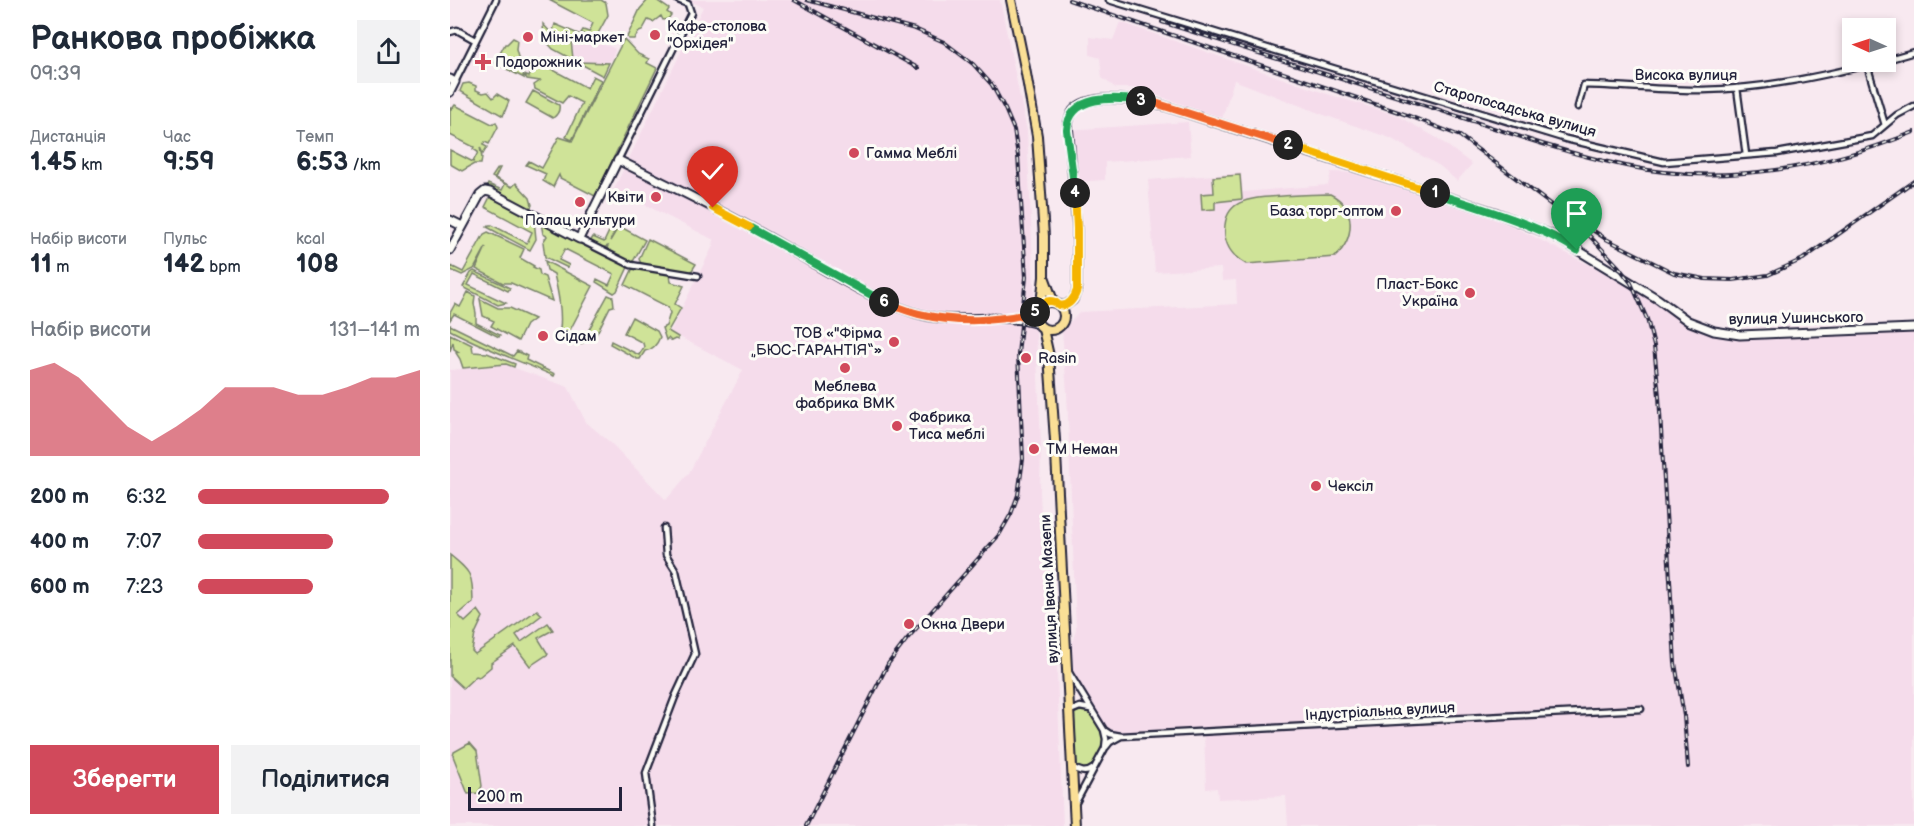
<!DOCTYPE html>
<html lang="uk">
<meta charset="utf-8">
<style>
:root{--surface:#fff;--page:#f2f2f3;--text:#1f2937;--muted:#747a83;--accent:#d1495b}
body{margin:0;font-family:"Balsamiq Sans",sans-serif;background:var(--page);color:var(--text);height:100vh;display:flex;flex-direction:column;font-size:22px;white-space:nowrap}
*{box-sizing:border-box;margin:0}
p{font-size:20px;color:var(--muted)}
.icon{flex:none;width:33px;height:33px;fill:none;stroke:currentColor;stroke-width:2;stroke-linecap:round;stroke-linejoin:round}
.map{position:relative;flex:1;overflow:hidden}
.panel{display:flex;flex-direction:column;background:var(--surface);width:450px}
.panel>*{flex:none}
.needle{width:39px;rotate:273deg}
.controls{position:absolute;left:1392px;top:18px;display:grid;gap:12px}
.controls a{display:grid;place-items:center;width:54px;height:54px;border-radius:0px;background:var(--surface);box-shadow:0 3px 9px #0003;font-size:30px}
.scale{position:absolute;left:18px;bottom:15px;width:154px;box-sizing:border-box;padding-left:6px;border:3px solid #22223b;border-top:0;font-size:16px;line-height:21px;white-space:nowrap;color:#22223b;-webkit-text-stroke:4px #fdfcf7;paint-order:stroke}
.pin{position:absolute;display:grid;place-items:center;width:51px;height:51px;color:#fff;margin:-62px -26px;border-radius:50% 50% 50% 0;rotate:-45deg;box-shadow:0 0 6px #0007}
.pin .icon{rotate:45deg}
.km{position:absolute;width:30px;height:30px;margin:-15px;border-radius:50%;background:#222;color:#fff;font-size:16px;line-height:30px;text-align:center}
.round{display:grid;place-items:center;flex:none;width:63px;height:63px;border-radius:0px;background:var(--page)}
.overview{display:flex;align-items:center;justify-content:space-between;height:102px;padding:0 30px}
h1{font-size:33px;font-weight:700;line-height:45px}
.stats{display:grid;grid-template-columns:repeat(3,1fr);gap:9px;height:102px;padding:6px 30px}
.stats div{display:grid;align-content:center}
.stats b{font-size:26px;font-weight:700}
.stats small{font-size:16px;font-weight:400}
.stats p{font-size:16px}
.chart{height:168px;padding:12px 30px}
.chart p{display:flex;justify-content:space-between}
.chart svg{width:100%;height:108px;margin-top:6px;fill:var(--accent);opacity:.7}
.action{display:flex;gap:12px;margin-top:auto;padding:12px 30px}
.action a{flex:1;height:69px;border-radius:0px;background:var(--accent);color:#fff;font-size:24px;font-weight:700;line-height:69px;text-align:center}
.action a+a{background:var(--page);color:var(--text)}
ul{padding:0 30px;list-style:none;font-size:20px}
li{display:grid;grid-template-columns:96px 72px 1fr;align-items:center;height:45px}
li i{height:15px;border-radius:8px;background:var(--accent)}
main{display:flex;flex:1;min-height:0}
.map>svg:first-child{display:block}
.built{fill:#f5dceb}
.green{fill:#cfe398;stroke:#78826a;stroke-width:1.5}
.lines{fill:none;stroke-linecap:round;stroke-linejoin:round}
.street-casing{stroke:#22223b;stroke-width:9}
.secondary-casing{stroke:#22223b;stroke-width:11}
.primary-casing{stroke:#22223b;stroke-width:12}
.street{stroke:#fdfcf7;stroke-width:4.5}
.secondary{stroke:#fdfcf7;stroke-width:7}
.primary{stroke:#fadf96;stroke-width:8}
.rail-casing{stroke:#22223b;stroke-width:4}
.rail{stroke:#fdfcf7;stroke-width:1.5;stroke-dasharray:4.5;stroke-linecap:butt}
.split-1-casing{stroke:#fff;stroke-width:12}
.split-2-casing{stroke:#fff;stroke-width:12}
.split-3-casing{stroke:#fff;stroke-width:12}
.split-4-casing{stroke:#fff;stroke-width:12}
.split-5-casing{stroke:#fff;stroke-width:12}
.split-6-casing{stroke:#fff;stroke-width:12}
.split-7-casing{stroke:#fff;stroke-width:12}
.split-8-casing{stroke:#fff;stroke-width:12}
.split-1{stroke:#22a559;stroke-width:8}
.split-2{stroke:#f5b400;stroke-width:8}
.split-3{stroke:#f0652b;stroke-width:8}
.split-4{stroke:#22a559;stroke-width:8}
.split-5{stroke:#f5b400;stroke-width:8}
.split-6{stroke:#f0652b;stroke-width:8}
.split-7{stroke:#22a559;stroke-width:8}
.split-8{stroke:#f5b400;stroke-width:8}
.poi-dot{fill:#d1495b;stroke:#fdfcf7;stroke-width:2}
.labels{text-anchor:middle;stroke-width:6;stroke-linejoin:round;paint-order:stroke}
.poi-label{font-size:15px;fill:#22223b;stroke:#fdfcf7;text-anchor:start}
.street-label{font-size:15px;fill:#22223b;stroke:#fdfcf7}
</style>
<main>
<section class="panel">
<div class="overview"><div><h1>Ранкова пробіжка</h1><p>09:39</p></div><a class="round"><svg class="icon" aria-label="share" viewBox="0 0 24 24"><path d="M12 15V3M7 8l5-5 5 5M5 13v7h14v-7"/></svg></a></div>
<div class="stats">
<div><p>Дистанція</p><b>1.45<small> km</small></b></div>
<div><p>Час</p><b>9:59</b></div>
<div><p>Темп</p><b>6:53<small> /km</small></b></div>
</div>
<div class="stats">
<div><p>Набір висоти</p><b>11<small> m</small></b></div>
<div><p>Пульс</p><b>142<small> bpm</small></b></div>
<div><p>kcal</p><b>108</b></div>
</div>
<div class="chart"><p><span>Набір висоти</span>131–141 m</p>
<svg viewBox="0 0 160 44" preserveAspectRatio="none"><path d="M0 44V9L10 6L20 12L30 22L40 32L50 38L60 32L70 25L80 16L90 16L100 16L110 19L120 19L130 16L140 12L150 12L160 9V44z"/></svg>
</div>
<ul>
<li><b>200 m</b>6:32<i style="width:86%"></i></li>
<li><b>400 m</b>7:07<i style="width:61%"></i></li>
<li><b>600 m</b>7:23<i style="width:52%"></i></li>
</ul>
<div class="action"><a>Зберегти</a><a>Поділитися</a></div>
</section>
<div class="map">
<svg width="1464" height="826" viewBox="0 0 1464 826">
<rect width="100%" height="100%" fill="#f8e9f0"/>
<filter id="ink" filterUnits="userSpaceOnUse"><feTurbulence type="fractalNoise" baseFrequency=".0167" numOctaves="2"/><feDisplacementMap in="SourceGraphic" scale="12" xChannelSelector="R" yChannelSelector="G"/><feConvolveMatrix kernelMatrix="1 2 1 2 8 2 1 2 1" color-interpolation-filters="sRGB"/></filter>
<g filter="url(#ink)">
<!-- built -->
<path class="built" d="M238,0h312l27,131 14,313 -1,47 2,48 11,34 10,253h-613v-456l56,-5 62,22 18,35 26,22 54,56 23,-27 54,-103 -73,-38 43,-86 1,-6 -100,-51 89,-182z
M670,22l204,71 72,22 41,23 35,26 -15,17 -17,-15 -50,-28 -66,-23 -90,-35 -12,39 -85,-31h-21l-14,-10 -2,-20 -10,-3v-18l23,3z
M133,38l31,10 1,3 -5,11h-31l-6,-3 -1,-19z
M738,122l3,34 -86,6v18l-31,2 -7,-52z
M881,172l28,1 142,47 108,55 22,8 57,38 37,13 189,-6v498h-626l-2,-30 -68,3 -1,-11 -11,1 -2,-57 -83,4 -12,-4 -36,-59 -1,-28 4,-16 -9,-237 -5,-62 18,-18 157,-8 -1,-24 -14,1 -1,-13 -66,4 -7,-92 93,-7 2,19 85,-7z"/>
<!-- green -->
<path class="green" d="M99,0h52l5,3 2,12 -12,22h-7l-8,-4 2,-3 6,2 4,-9z
M198,0h8l13,9 -2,3 4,3 -3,4 -5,1 -2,-4 -8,6 -5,-2 -6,11 -3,1 -5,7h-6l-1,-2 13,-28z
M93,24l9,10 3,-10 28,12v2l-12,2 2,19 6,3 30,1 -6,13 -50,-27 -9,-10z
M63,38l4,2 -1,10 8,28 -29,-15 10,-19h2z
M174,39l14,15 11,5 -2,4 10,5 -62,128 -35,-18 -1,-3 -6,12 -10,-6 3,-7 -20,-9 3,-4 13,7 17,-31 13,4z
M73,64h19l45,24 6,-12 8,4 -29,60 -6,-3 16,-34 -14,-7 -6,7 -27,-14 -1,-4 6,-4 -13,-2 -3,-4 5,2 3,-7 -5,-3 -3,2z
M19,83l7,3v4l7,3 5,-1 5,6 4,-4 12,7 -6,15 -43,-25 3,-7z
M83,91l26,14c1,5 -2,10 -6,13l-27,-15z
M5,105l37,19 4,-2 2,5 -9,17 -4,-2 -2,3 4,2 -4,7 -3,-7 2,11 -1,6h-7l-12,7 -12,-7v-14l23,12 5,-10 -5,-3 1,-2 -24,-12v-27l2,1z
M48,168h2l-5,10 17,9 4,-4 14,15 2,7 -2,4 -43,-22 1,-3 14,6 3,-6 -13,-7z
M790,175l2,24 -27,3v7l-13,1 -1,-16 13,-1 -1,-16z
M880,194c27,13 25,44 5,63l-89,7c-11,-6 -19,-15 -21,-28 -4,-40 31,-38 58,-40 16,-1 31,-2 47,-2z
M40,197l44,22 2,20 -6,11 -43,-23 2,-2h3l35,18 5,-11 -47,-25z
M91,223l6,1 1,3 80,40 -11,24 -3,2 -18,-11 1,-3 12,6 5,-11 -49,-25 -6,11 10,5 -1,3 -23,-11 -2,-15 4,-6 -4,-2z
M162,225l5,2 -7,14 9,-15 26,14 -14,25 -26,-13 3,-6 -6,2 -12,-6 3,-5 11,5z
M38,232l36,17 -4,9 14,8 -1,1 6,3 1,5 5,2 7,24 -41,-18h-8l-27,-14 10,-22 -12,22 -12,6 -11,-5v-4l12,6 21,-38z
M198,239l48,25 -5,8 -14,-1 -36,-8 -2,-4z
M95,261l48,25 -25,48 -3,1 -5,-6c2,-18 -2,-37 -6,-55l-7,-4z
M183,268l37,6 1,8 13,4 -9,18 6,4 -13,23 10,6v3l-3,-1 -4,2 -3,-3 -2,2 -4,-12 4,-2 4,-13 -2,-6 -43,-22z
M24,271l36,17 -2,3 -34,-17 -6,11 38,18 -8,2 -35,-18 8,-14z
M18,292l7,4 -1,8 2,9v10l24,12 -1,2 -45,-23 -4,6v-7l5,-9 5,3z
M158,295l5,2 1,9 -4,1 -16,32 -17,6 -7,-4 -1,-2 1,-2 12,5z
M30,299l18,9h12l24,11 -8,6 -8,16 -27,-15 3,-5 -11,-5z
M182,317l25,14 3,6c-3,8 -7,13 -15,14l-5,8h-3l-27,-15 1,-3 28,14 5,-8 -1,-4 -19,-10z
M0,325l63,31 4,-5 10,5 -1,4 29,14 -1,2c-35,-15 -70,-28 -104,-46z
M0,334l22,11 1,7 14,1 28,11 -1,3 -8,-3 -43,4 -3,-9 -4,-6 3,-1 -5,-3 -1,-7 -3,9z
M0,555c22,18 22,19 23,47l-15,13 7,7 13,-12 5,7 -8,17 -3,17 3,3 62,-44 5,5 -26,20 5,7 27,-19 5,7 -15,8 10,16 -18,12 -15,-20 -24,17v4l-12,10 -3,-1 -13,12 -13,-12z
M630,710l8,2c5,6 13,16 15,25 2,14 -8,34 -23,33l-3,-4 -3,-52z
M20,743l7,8 5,35 -4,7 -10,1 -15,-38 1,-4z"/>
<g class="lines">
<!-- street casing -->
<g class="street-casing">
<path id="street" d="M659,0l457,139 98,23 113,-9 95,-17 25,-21 17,-9
M0,32l7,-2 18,10
M1436,60l28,-8
M1417,65l18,60
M5,82l41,-82
M1287,88l9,67
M1128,107l6,-22c40,1 80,5 119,5 59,-1 120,-14 176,-28
M168,160l73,-147 -3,-9 -10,-4
M129,239l52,26 67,11
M618,671l36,59 2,9 -1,9 -30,56
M620,711l10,-4 10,2
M654,730l6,4 11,2 520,-27
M656,747l4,-5 11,-6
M622,767c8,5 14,7 22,1
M203,826l-7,-53 29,-76 20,-43 -19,-83 -10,-16 -2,-27"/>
</g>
<!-- secondary casing -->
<g class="secondary-casing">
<path id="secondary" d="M0,79l5,3 -5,10
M0,220l12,6
M0,250l30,-55 5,-4 5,1 89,47 39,-79c48,24 96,47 143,73 51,28 99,62 154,80 40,13 86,-2 123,11
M609,305h7l7,-5 4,-10v-61l-9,-105c1,-4 3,-10 5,-13 15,-19 62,-11 82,-8l342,110 55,22 14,8 92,56 30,22 26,10 26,4 174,-7
M565,317l21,-5"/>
</g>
<!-- primary casing -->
<g class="primary-casing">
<path id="primary" d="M561,0l14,68 12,68 7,100v41l-3,27
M595,279l8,22
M586 316a14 14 0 1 1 28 0a14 14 0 1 1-28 0Z
M593,329l6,27 7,98 19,372"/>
</g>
<!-- street -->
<use href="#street" class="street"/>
<!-- secondary -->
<use href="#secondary" class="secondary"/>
<!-- primary -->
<use href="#primary" class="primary"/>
<!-- rail casing -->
<g class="rail-casing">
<path id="rail" d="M344,0l124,68
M619,0l338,115 53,21 123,93 35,37 13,17 16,36 7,27 5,50 16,267 9,53 4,51
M712,22c89,29 179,57 268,85 65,21 129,45 196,59 96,20 198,3 288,-34
M1141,229l15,10 68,34 31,6 28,1 35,-5 35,-16 111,-78
M356,826l82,-162 19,-25 92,-104 12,-21 7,-19 5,-36 -5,-105 8,-77 -8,-121 -4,-26 -9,-21 -13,-24 -19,-21 -29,-22 -29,-13 -108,-29"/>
</g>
<!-- rail -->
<use href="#rail" class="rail"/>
</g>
</g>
<g class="lines" filter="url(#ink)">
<!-- split-1 casing -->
<g class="split-1-casing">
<path id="split-1" d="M985,193c48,17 99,29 142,57"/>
</g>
<!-- split-2 casing -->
<g class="split-2-casing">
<path id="split-2" d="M838,145l147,48"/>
</g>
<!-- split-3 casing -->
<g class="split-3-casing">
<path id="split-3" d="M691,101l14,2 133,42"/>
</g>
<!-- split-4 casing -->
<g class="split-4-casing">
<path id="split-4" d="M625,193l-8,-63c2,-36 48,-33 74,-29"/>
</g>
<!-- split-5 casing -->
<g class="split-5-casing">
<path id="split-5" d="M585,312c4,-6 10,-14 20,-10 2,1 3,3 4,3 10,3 16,-8 18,-15v-61l-2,-36"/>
</g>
<!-- split-6 casing -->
<g class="split-6-casing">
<path id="split-6" d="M434,302c11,4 23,9 35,12 37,9 79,8 116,-2"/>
</g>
<!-- split-7 casing -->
<g class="split-7-casing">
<path id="split-7" d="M299,227l135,75"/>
</g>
<!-- split-8 casing -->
<g class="split-8-casing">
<path id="split-8" d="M263,208l36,19"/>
</g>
<!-- split-1 -->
<use href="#split-1" class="split-1"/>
<!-- split-2 -->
<use href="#split-2" class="split-2"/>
<!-- split-3 -->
<use href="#split-3" class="split-3"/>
<!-- split-4 -->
<use href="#split-4" class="split-4"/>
<!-- split-5 -->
<use href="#split-5" class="split-5"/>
<!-- split-6 -->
<use href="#split-6" class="split-6"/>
<!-- split-7 -->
<use href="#split-7" class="split-7"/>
<!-- split-8 -->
<use href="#split-8" class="split-8"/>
</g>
<!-- markers -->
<g class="poi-dot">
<circle cx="205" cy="35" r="6"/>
<circle cx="78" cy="37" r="6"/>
<path d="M30 53h6v6h6v6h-6v6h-6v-6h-6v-6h6z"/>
<circle cx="404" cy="153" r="6"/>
<circle cx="206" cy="197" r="6"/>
<circle cx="130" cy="202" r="6"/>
<circle cx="946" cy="211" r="6"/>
<circle cx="1020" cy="293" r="6"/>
<circle cx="93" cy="336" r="6"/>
<circle cx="444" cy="342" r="6"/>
<circle cx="576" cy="358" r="6"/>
<circle cx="395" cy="368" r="6"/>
<circle cx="447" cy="426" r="6"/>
<circle cx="584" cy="449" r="6"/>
<circle cx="866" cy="486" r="6"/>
<circle cx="459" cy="624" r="6"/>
</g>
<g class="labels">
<!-- poi labels -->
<g class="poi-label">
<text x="217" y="31">Кафе-столова<tspan x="217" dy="17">"Орхідея"</tspan></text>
<text x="90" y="42">Міні-маркет</text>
<text x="45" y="67">Подорожник</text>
<text x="416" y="158">Гамма Меблі</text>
<text x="194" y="202" text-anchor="end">Квіти</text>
<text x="934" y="216" text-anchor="end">База торг-оптом</text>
<text x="130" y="225" text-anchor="middle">Палац культури</text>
<text x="1008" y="289" text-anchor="end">Пласт-Бокс<tspan x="1008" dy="17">Україна</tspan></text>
<text x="432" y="338" text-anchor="end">ТОВ «"Фірма<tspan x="432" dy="17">„БЮС-ГАРАНТІЯ“»</tspan></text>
<text x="105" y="341">Сідам</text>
<text x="588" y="363">Rasin</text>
<text x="395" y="391" text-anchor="middle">Меблева<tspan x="395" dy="17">фабрика ВМК</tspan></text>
<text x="459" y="422">Фабрика<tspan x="459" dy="17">Тиса меблі</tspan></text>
<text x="596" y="454">ТМ Неман</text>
<text x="878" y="491">Чексіл</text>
<text x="471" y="629">Окна Двери</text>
</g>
<!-- street labels -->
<g class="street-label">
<text x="1236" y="80">Висока вулиця</text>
<text transform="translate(1065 109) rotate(16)" y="5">Старопосадська вулиця</text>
<text transform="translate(1346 318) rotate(-1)" y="5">вулиця Ушинського</text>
<text transform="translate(599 589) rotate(-93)" y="5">вулиця Івана Мазепи</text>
<text transform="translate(930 711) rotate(-3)" y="5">Індустріальна вулиця</text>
</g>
</g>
</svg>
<div class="controls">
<a><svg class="needle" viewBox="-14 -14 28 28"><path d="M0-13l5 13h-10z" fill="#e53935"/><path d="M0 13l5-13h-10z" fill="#747a83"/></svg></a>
</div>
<div class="scale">200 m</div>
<div class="pin" style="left:1127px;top:250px;background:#1e9e55"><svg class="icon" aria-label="arrive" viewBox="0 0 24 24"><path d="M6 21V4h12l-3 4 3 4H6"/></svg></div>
<div class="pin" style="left:263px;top:208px;background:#d93025"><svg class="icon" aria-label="check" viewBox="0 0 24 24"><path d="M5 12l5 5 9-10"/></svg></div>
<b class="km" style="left:985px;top:193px">1</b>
<b class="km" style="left:838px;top:145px">2</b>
<b class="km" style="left:691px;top:101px">3</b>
<b class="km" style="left:625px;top:193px">4</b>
<b class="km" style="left:585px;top:312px">5</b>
<b class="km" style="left:434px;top:302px">6</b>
</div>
</main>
